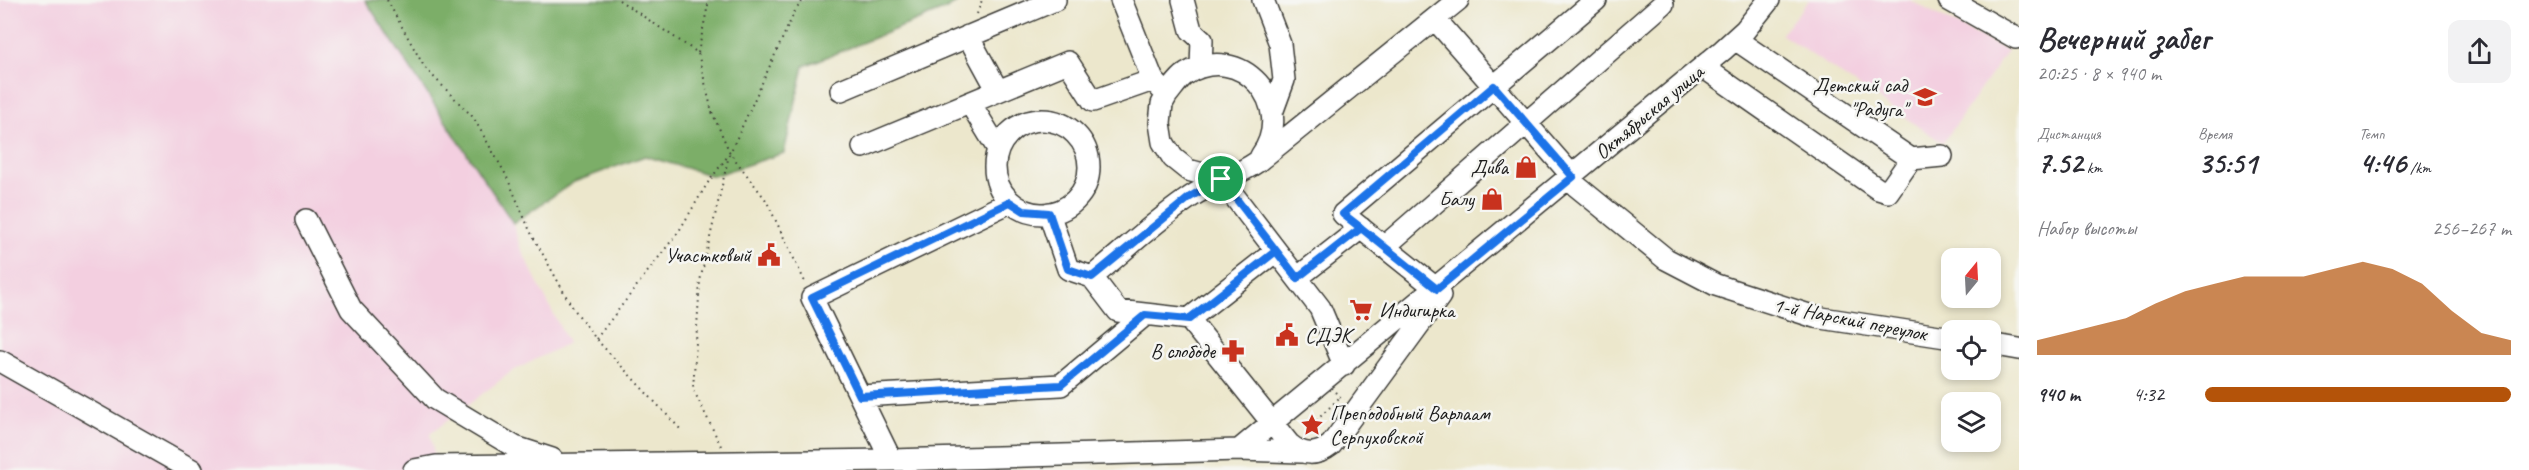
<!DOCTYPE html>
<html lang="ru">
<meta charset="utf-8">
<style>
:root{--surface:#fff;--page:#f2f2f3;--text:#2b2b33;--muted:#7c7c81;--accent:#b45309}
body{margin:0;font-family:Caveat,sans-serif;background:var(--page);color:var(--text);height:100vh;display:flex;flex-direction:column;font-size:22px;white-space:nowrap}
*{box-sizing:border-box;margin:0}
p{font-size:20px;color:var(--muted)}
.icon{flex:none;width:33px;height:33px;fill:none;stroke:currentColor;stroke-width:2;stroke-linecap:round;stroke-linejoin:round}
.map{position:relative;flex:1;overflow:hidden}
.panel{display:flex;flex-direction:column;background:var(--surface);width:510px}
.panel>*{flex:none}
.needle{width:39px;rotate:18deg}
.buttons{position:absolute;left:1941px;top:248px;display:grid;gap:12px}
.buttons a{display:grid;place-items:center;width:60px;height:60px;border-radius:12px;background:var(--surface);box-shadow:0 3px 9px #0003;font-size:30px}
.pin{position:absolute;display:grid;place-items:center;width:51px;height:51px;color:#fff;margin:-26px;border:3px solid #fff;border-radius:50%;box-shadow:0 2px 6px #0007}
.round{display:grid;place-items:center;flex:none;width:63px;height:63px;border-radius:12px;background:var(--page)}
.headline{display:flex;align-items:center;justify-content:space-between;height:102px;padding:0 18px}
h1{font-size:33px;font-weight:700;line-height:45px}
.stats{display:grid;grid-template-columns:repeat(3,1fr);gap:9px;height:102px;padding:6px 18px}
.stats div{display:grid;align-content:center}
.stats b{font-size:30px;font-weight:700}
.stats small{font-size:16px;font-weight:400}
.stats p{font-size:16px}
.chart{height:168px;padding:12px 18px}
.chart p{display:flex;justify-content:space-between}
.chart svg{width:100%;height:108px;margin-top:6px;fill:var(--accent);opacity:.7}
ul{padding:0 18px;list-style:none;font-size:20px}
li{display:grid;grid-template-columns:96px 72px 1fr;align-items:center;height:45px}
li i{height:15px;border-radius:8px;background:var(--accent)}
main{display:flex;flex:1;min-height:0}
.map>svg:first-child{display:block}
.built{fill:#f3cfe0}
.forest{fill:#7cae68;stroke:#4c6542;stroke-width:1.5}
.lines{fill:none;stroke-linecap:round;stroke-linejoin:round}
.minor-casing{stroke:#3b3a36;stroke-width:24}
.path{stroke:#3b3a36;stroke-width:2;stroke-dasharray:1.5 4.5;stroke-linecap:butt}
.minor{stroke:#fff;stroke-width:21}
.route-casing{stroke:#fff;stroke-width:12}
.route{stroke:#1a73e8;stroke-width:8}
.labels{text-anchor:middle;stroke-width:5;stroke-linejoin:round;paint-order:stroke}
.poi-label{font-size:21px;fill:#1c1c1c;stroke:#f6f6f2;text-anchor:end}
.street-label{font-size:21px;fill:#1c1c1c;stroke:#f6f6f2}
</style>
<main>
<div class="map">
<svg width="2019" height="470" viewBox="0 0 2019 470">
<rect width="100%" height="100%" fill="#f6f6f2"/>
<filter id="ink" filterUnits="userSpaceOnUse"><feTurbulence type="fractalNoise" baseFrequency=".0167" numOctaves="2"/><feDisplacementMap in="SourceGraphic" scale="12" xChannelSelector="R" yChannelSelector="G"/><feConvolveMatrix kernelMatrix="1 2 1 2 8 2 1 2 1" color-interpolation-filters="sRGB"/></filter>
<filter id="wash" filterUnits="userSpaceOnUse"><feTurbulence type="fractalNoise" baseFrequency=".008" numOctaves="4" result="noise"/><feDisplacementMap in="SourceGraphic" scale="24" xChannelSelector="R" yChannelSelector="G"/><feGaussianBlur stdDeviation="1.35" result="paint"/><feColorMatrix in="noise" values="0 0 0 0 0 0 0 0 0 0 0 0 0 0 0 0 0 1.4 0 .05"/><feComposite in="paint" operator="in"/></filter>
<g filter="url(#wash)">
<rect width="100%" height="100%" fill="#ece7cc"/>
<!-- built -->
<path class="built" d="M0,0h365l148,223 7,24 48,96 -57,29 -81,62 7,36h-437z
M1809,0h100l98,51 -64,92 -162,-109z"/>
<!-- forest -->
<path class="forest" d="M365,0h596l-15,9 -142,57 -20,87 -71,23 -68,-20 -71,26 -61,41z"/>
</g>
<g filter="url(#ink)">
<g class="lines">
<!-- minor casing -->
<g class="minor-casing">
<path id="minor" d="M1121,0l32,80 14,15 -5,9 -2,19 3,19 10,16 15,12 33,9 99,129 24,57
M1183,0l8,30 11,10 -1,27
M1263,0l17,44 4,36 -11,30
M1949,0l67,38
M1435,19l138,158
M968,36l30,55
M1735,39l176,120 31,-3
M1703,67l175,122 10,3 23,-33
M841,90l214,-90
M1167,95c6,-7 12,-17 19,-21 54,-34 112,31 75,82
M970,103l28,46
M995 167a47 47 0 1 1 94 0a47 47 0 1 1-94 0Z
M863,147l205,-85 25,39 60,-21
M1569,180l97,79 50,26 99,32 137,21
M1049,213l19,56 24,8c33,-27 65,-58 100,-81 22,-14 45,-20 65,-34l201,-162
M306,220l45,89 84,90 80,48 37,12
M1384,247l279,-243
M1092,277l26,34 71,8 87,-68
M1297,278l64,-50
M1437,289l-94,-75 253,-214
M1189,319l100,125c14,12 28,12 42,1l109,-149
M1990,344l29,5
M0,361l192,109
M860,396l201,-11 84,-70
M1239,450l484,-400 22,-20 24,-30
M891,460l-79,-162 198,-96
M414,470l22,-4 455,-6 348,-10 62,2"/>
</g>
<!-- path -->
<path class="path" d="M387,0l38,68 48,49 33,58 24,56 41,74 25,34 86,92
M619,0l79,53 14,59 18,41 36,47 39,82
M977,14l5,-14
M698,53l11,-53
M596,339l83,-108 28,-47 23,-31 65,-142 8,-11
M1335,392l9,8
M1312,425l28,-28
M721,446l-28,-57 7,-108 29,-126"/>
<!-- minor -->
<use href="#minor" class="minor"/>
</g>
</g>
<g class="lines" filter="url(#ink)">
<!-- route casing -->
<g class="route-casing">
<path id="route" d="M1221,179l-31,18 -98,80 -24,-8 -19,-56 -25,-2 -14,-9 -198,96 48,98 201,-11 84,-70 44,4 87,-68 21,27 64,-50 76,61 136,-112 -79,-91 -151,128 18,14 -64,50 -76,-99"/>
</g>
<!-- route -->
<use href="#route" class="route"/>
</g>
<!-- icons -->
<defs>
<g id="school-bare" transform="scale(1.8)"><path d="M0-5L7-2L0 1L-7-2ZM-4 1L0 2.5L4 1V4Q0 6-4 4Z" fill="#c8321e" stroke="#f6f6f2" stroke-width="2.5" paint-order="stroke"/></g>
<g id="shop-bare" transform="scale(1.8)"><path d="M-5-2.5h2.3a2.7 3.5 0 0 1 5.4 0H5L5.5 6h-11ZM-1.5-2.5h3a1.5 2.3 0 0 0-3 0Z" fill="#c8321e" stroke="#f6f6f2" stroke-width="2.5" paint-order="stroke"/></g>
<g id="civic-bare" transform="scale(1.8)"><path d="M-.6-6.5H3V-4.5H.6V-3L4-1V1h2V6H-6V1h2V-1L-.6-3ZM-1.2 2.5V6h2.4V2.5Z" fill="#c8321e" stroke="#f6f6f2" stroke-width="2.5" paint-order="stroke"/></g>
<g id="supermarket-bare" transform="scale(1.8)"><path d="M-6-5.5h2.5l.6 2H6L4.5 2H-2.5L-4.4-4H-6ZM-1.5 3.2a1.3 1.3 0 1 0 .1 0ZM3 3.2a1.3 1.3 0 1 0 .1 0Z" fill="#c8321e" stroke="#f6f6f2" stroke-width="2.5" paint-order="stroke"/></g>
<g id="pharmacy-bare" transform="scale(1.8)"><path d="M-2-6h4v4h4v4h-4v4h-4v-4h-4v-4h4Z" fill="#c8321e" stroke="#f6f6f2" stroke-width="2.5" paint-order="stroke"/></g>
<g id="sight-bare" transform="scale(1.8)"><path d="M0-6L1.8-2.2L6-1.7L2.9 1.2L3.7 5.4L0 3.3L-3.7 5.4L-2.9 1.2L-6-1.7L-1.8-2.2Z" fill="#c8321e" stroke="#f6f6f2" stroke-width="2.5" paint-order="stroke"/></g>
</defs>
<g fill-rule="evenodd">
<use href="#school-bare" x="1925" y="97"/>
<use href="#shop-bare" x="1526" y="167"/>
<use href="#shop-bare" x="1492" y="199"/>
<use href="#civic-bare" x="769" y="255"/>
<use href="#supermarket-bare" x="1361" y="310"/>
<use href="#civic-bare" x="1287" y="335"/>
<use href="#pharmacy-bare" x="1233" y="351"/>
<use href="#sight-bare" x="1312" y="425"/>
</g>
<g class="labels">
<!-- poi labels -->
<g class="poi-label">
<text x="1907" y="92">Детский сад<tspan x="1907" dy="24">"Радуга"</tspan></text>
<text x="1508" y="174">Дива</text>
<text x="1474" y="206">Балу</text>
<text x="751" y="262">Участковый</text>
<text x="1379" y="317" text-anchor="start">Индигирка</text>
<text x="1305" y="342" text-anchor="start">СДЭК</text>
<text x="1215" y="358">В слободе</text>
<text x="1330" y="420" text-anchor="start">Преподобный Варлаам<tspan x="1330" dy="24">Серпуховской</tspan></text>
</g>
<!-- street labels -->
<g class="street-label">
<text transform="translate(1649 112) rotate(-40)" y="7">Октябрьская улица</text>
<text transform="translate(1850 319) rotate(11)" y="7">1-й Нарский переулок</text>
</g>
</g>
</svg>
<div class="buttons">
<a><svg class="needle" viewBox="-14 -14 28 28"><path d="M0-13l5 13h-10z" fill="#e53935"/><path d="M0 13l5-13h-10z" fill="#7c7c81"/></svg></a>
<a><svg class="icon" aria-label="locate" viewBox="0 0 24 24"><circle cx="12" cy="12" r="6"/><path d="M12 2v4M12 18v4M2 12h4M18 12h4"/></svg></a>
<a><svg class="icon" aria-label="layers" viewBox="0 0 24 24"><path d="M12 4l9 5-9 5-9-5zM3 14l9 5 9-5"/></svg></a>
</div>
<div class="pin" style="left:1221px;top:179px;background:#1e9e55"><svg class="icon" aria-label="arrive" viewBox="0 0 24 24"><path d="M6 21V4h12l-3 4 3 4H6"/></svg></div>
</div>
<section class="panel">
<div class="headline"><div><h1>Вечерний забег</h1><p>20:25 · 8 × 940 m</p></div><a class="round"><svg class="icon" aria-label="share" viewBox="0 0 24 24"><path d="M12 15V3M7 8l5-5 5 5M5 13v7h14v-7"/></svg></a></div>
<div class="stats">
<div><p>Дистанция</p><b>7.52<small> km</small></b></div>
<div><p>Время</p><b>35:51</b></div>
<div><p>Темп</p><b>4:46<small> /km</small></b></div>
</div>
<div class="chart"><p><span>Набор высоты</span>256–267 m</p>
<svg viewBox="0 0 160 44" preserveAspectRatio="none"><path d="M0 44V38L10 35L20 32L30 29L40 23L50 18L60 15L70 12L80 12L90 12L100 9L110 6L120 9L130 15L140 26L150 35L160 38V44z"/></svg>
</div>
<ul>
<li><b>940 m</b>4:32<i style="width:100%"></i></li>
</ul>
</section>
</main>
